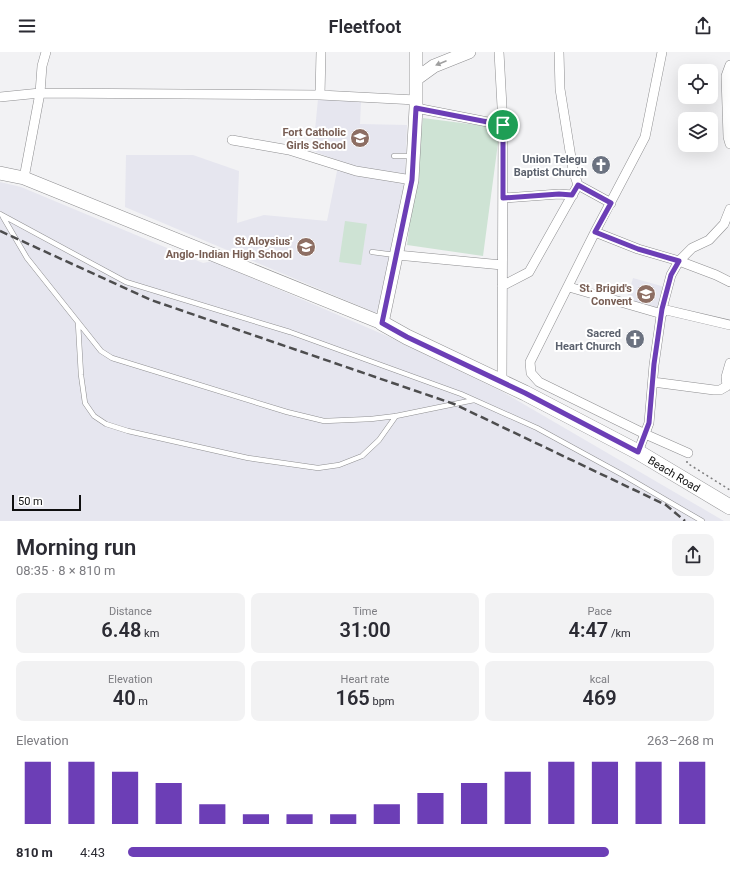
<!DOCTYPE html>
<meta charset="utf-8">
<style>
:root{--surface:#fff;--page:#f2f2f3;--text:#2b2b33;--muted:#7c7c81;--accent:#6c3eb6}
body{margin:0;font-family:Roboto,sans-serif;background:var(--page);color:var(--text);height:100vh;display:flex;flex-direction:column;font-size:15px;white-space:nowrap}
*{box-sizing:border-box;margin:0}
p{font-size:13px;color:var(--muted)}
.icon{flex:none;width:22px;height:22px;fill:none;stroke:currentColor;stroke-width:2;stroke-linecap:round;stroke-linejoin:round}
.map{position:relative;height:469px;overflow:hidden}
.sheet{display:flex;flex-direction:column;background:var(--surface);flex:1}
.sheet>*{flex:none}
.tools{position:absolute;left:678px;top:12px;display:grid;gap:8px}
.tools a{display:grid;place-items:center;width:40px;height:40px;border-radius:8px;background:var(--surface);box-shadow:0 4px 16px #0002;font-size:20px}
.scale{position:absolute;left:12px;bottom:10px;width:69px;box-sizing:border-box;padding-left:4px;border:2px solid #101010;border-top:0;font-size:11px;line-height:14px;white-space:nowrap;color:#101010;-webkit-text-stroke:3px #fff;paint-order:stroke}
.pin{position:absolute;display:grid;place-items:center;width:34px;height:34px;color:#fff;margin:-17px;border:2px solid #fff;border-radius:50%;box-shadow:0 1px 4px #0007}
.round{display:grid;place-items:center;flex:none;width:42px;height:42px;border-radius:8px;background:var(--page)}
.headline{display:flex;align-items:center;justify-content:space-between;height:68px;padding:0 16px}
h1{font-size:22px;font-weight:600;line-height:30px}
.metrics{display:grid;grid-template-columns:repeat(3,1fr);gap:6px;height:68px;padding:4px 16px}
.metrics div{display:grid;align-content:center;border-radius:8px;background:var(--page);text-align:center}
.metrics b{font-size:20px;font-weight:600}
.metrics small{font-size:11px;font-weight:400}
.metrics p{font-size:11px}
.chart{height:112px;padding:8px 16px}
.chart p{display:flex;justify-content:space-between}
.chart svg{width:100%;height:72px;margin-top:4px;stroke:var(--accent);stroke-width:6}
ul{padding:0 16px;list-style:none;font-size:13px}
li{display:grid;grid-template-columns:64px 48px 1fr;align-items:center;height:30px}
li i{height:10px;border-radius:5px;background:var(--accent)}
header{display:flex;justify-content:space-between;align-items:center;height:52px;padding:0 16px;background:var(--surface);font-size:18px;font-weight:600}
.map>svg:first-child{display:block}
.built{fill:#e6e6ef}
.green{fill:#cee3d4}
.lines{fill:none;stroke-linecap:round;stroke-linejoin:round}
.lane-casing{stroke:#8e8e90;stroke-width:5.5}
.street-casing{stroke:#8e8e90;stroke-width:10}
.secondary-casing{stroke:#8e8e90;stroke-width:14}
.primary-casing{stroke:#8e8e90;stroke-width:16}
.path{stroke:#7d7d7e;stroke-width:1.5;stroke-dasharray:2 3;stroke-linecap:butt}
.lane{stroke:#fff;stroke-width:4.5}
.street{stroke:#fff;stroke-width:9}
.secondary{stroke:#fff;stroke-width:13}
.primary{stroke:#fff;stroke-width:15}
.rail{stroke:#4d4d4e;stroke-width:2.5;stroke-dasharray:8 4;stroke-linecap:butt}
.oneway{fill:#9f9f9f}
.route-casing{stroke:#fff;stroke-width:8}
.route{stroke:#6c3eb6;stroke-width:5}
.labels{text-anchor:middle;stroke-width:4;stroke-linejoin:round;paint-order:stroke}
.education-label{font-size:11px;font-weight:bold;fill:#785e54;stroke:#fff;text-anchor:end}
.worship-label{font-size:11px;font-weight:bold;fill:#5b616d;stroke:#fff;text-anchor:end}
.street-label{font-size:11px;fill:#101010;stroke:#fff}
</style>
<header><svg class="icon" aria-label="menu" viewBox="0 0 24 24"><path d="M4 6h16M4 12h16M4 18h16"/></svg>Fleetfoot<svg class="icon" aria-label="share" viewBox="0 0 24 24"><path d="M12 15V3M7 8l5-5 5 5M5 13v7h14v-7"/></svg></header>
<div class="map">
<svg width="730" height="469" viewBox="0 0 730 469">
<rect width="100%" height="100%" fill="#f2f2f4"/>
<!-- built -->
<path class="built" d="M318,47l43,3 -1,22 47,1 -2,51 -47,-8 -45,-17z
M126,103h67l46,16 -2,52 27,-8 63,6 10,-50 68,11 -17,96 -12,35 -251,-106z
M0,130l21,5 182,76 10,-2 174,75 114,55 223,130h-724z
M633,226l32,9 -6,24 -33,-9z"/>
<!-- green -->
<path class="green" d="M423,66l77,10 -17,128 -76,-11z
M345,169l22,3 -6,41 -22,-3z"/>
<g class="lines">
<!-- lane casing -->
<g class="lane-casing">
<path id="lane" d="M394,104h17
M0,162l126,68 164,50 171,62 76,34 86,47 79,46
M3,165l24,41 74,93 11,7 175,54 37,9 47,-2 25,-3 78,-16
M372,200l23,3
M78,271l3,52 4,28 9,13 12,8 22,7 120,27 70,10 21,-3 23,-9 17,-16 17,-24"/>
</g>
<!-- street casing -->
<g class="street-casing">
<path id="street" d="M499,0l4,73 -1,257
M559,0l1,37 13,81 5,15 33,18
M662,0l-17,85 -50,95 -65,130 1,11 8,9 106,52 43,19
M730,13l-4,11 2,61 2,7
M320,43l1,-43
M0,45l40,-4 280,2 96,5
M416,56l87,17
M232,88l57,10 67,21 56,9
M24,126l16,-85 2,-27 4,-14
M503,146l56,-4 14,1
M595,180l43,17 41,12 37,14 14,7
M397,203l105,10
M502,234l27,-14 49,-87
M569,235l93,27
M662,257l68,16
M653,330l61,8h6l7,-4
M727,334l-1,-9 4,-14
M638,400l11,-29 5,-58 8,-56 9,-34 8,-14 13,-13 17,-8 15,-16 6,-15"/>
</g>
<!-- secondary casing -->
<g class="secondary-casing">
<path id="secondary" d="M416,27l18,-13 35,-14
M0,121l24,5 358,145 30,-143 4,-72v-56"/>
</g>
<!-- primary casing -->
<g class="primary-casing">
<path id="primary" d="M382,271l25,14 118,56 113,59 92,55"/>
</g>
<!-- path -->
<path class="path" d="M687,409v2l43,27"/>
<!-- lane -->
<use href="#lane" class="lane"/>
<!-- street -->
<use href="#street" class="street"/>
<!-- secondary -->
<use href="#secondary" class="secondary"/>
<!-- primary -->
<use href="#primary" class="primary"/>
<!-- rail -->
<path class="rail" d="M0,179l151,69 303,104 212,101 19,16"/>
</g>
<!-- one-way arrows -->
<defs><path id="oneway-solid" d="M-6-.8H1V-3.2L6.5 0L1 3.2V.8H-6Z"/></defs>
<use class="oneway" href="#oneway-solid" transform="translate(441 11) rotate(157)"/>
<g class="lines">
<!-- route casing -->
<g class="route-casing">
<path id="route" d="M416,56l87,17v73l56,-4 13,1 6,-10 33,18 -16,29 43,17 41,12 -8,14 -9,34 -8,55 -5,59 -11,29 -113,-59 -118,-56 -25,-14 30,-143z"/>
</g>
<!-- route -->
<use href="#route" class="route"/>
</g>
<!-- icons -->
<defs>
<g id="school-disc" transform="scale(1)"><circle r="9.5" fill="#8d6e63" stroke="#fff"/><path d="M0-5L7-2L0 1L-7-2ZM-4 1L0 2.5L4 1V4Q0 6-4 4Z" fill="#fff"/></g>
<g id="church-disc" transform="scale(1)"><circle r="9.5" fill="#6b7280" stroke="#fff"/><path d="M-1.2-6h2.4v3.5h3.3v2.4h-3.3V6h-2.4V-.1h-3.3v-2.4h3.3Z" fill="#fff"/></g>
</defs>
<g fill-rule="evenodd">
<use href="#school-disc" x="360" y="86"/>
<use href="#church-disc" x="601" y="113"/>
<use href="#school-disc" x="306" y="195"/>
<use href="#school-disc" x="646" y="242"/>
<use href="#church-disc" x="635" y="287"/>
</g>
<g class="labels">
<!-- education labels -->
<g class="education-label">
<text x="346" y="84">Fort Catholic<tspan x="346" dy="13">Girls School</tspan></text>
<text x="292" y="193">St Aloysius'<tspan x="292" dy="13">Anglo-Indian High School</tspan></text>
<text x="632" y="240">St. Brigid's<tspan x="632" dy="13">Convent</tspan></text>
</g>
<!-- worship labels -->
<g class="worship-label">
<text x="587" y="111">Union Telegu<tspan x="587" dy="13">Baptist Church</tspan></text>
<text x="621" y="285">Sacred<tspan x="621" dy="13">Heart Church</tspan></text>
</g>
<!-- street labels -->
<g class="street-label">
<text transform="translate(674 422) rotate(31)" y="4">Beach Road</text>
</g>
</g>
</svg>
<div class="tools">
<a><svg class="icon" aria-label="locate" viewBox="0 0 24 24"><circle cx="12" cy="12" r="6"/><path d="M12 2v4M12 18v4M2 12h4M18 12h4"/></svg></a>
<a><svg class="icon" aria-label="layers" viewBox="0 0 24 24"><path d="M12 4l9 5-9 5-9-5zM3 14l9 5 9-5"/></svg></a>
</div>
<div class="scale">50 m</div>
<div class="pin" style="left:503px;top:73px;background:#1e9e55"><svg class="icon" aria-label="arrive" viewBox="0 0 24 24"><path d="M6 21V4h12l-3 4 3 4H6"/></svg></div>
</div>
<section class="sheet">
<div class="headline"><div><h1>Morning run</h1><p>08:35 · 8 × 810 m</p></div><a class="round"><svg class="icon" aria-label="share" viewBox="0 0 24 24"><path d="M12 15V3M7 8l5-5 5 5M5 13v7h14v-7"/></svg></a></div>
<div class="metrics">
<div><p>Distance</p><b>6.48<small> km</small></b></div>
<div><p>Time</p><b>31:00</b></div>
<div><p>Pace</p><b>4:47<small> /km</small></b></div>
</div>
<div class="metrics">
<div><p>Elevation</p><b>40<small> m</small></b></div>
<div><p>Heart rate</p><b>165<small> bpm</small></b></div>
<div><p>kcal</p><b>469</b></div>
</div>
<div class="chart"><p><span>Elevation</span>263–268 m</p>
<svg viewBox="0 0 160 44" preserveAspectRatio="none"><path d="M5 44V6M15 44V6M25 44V12M35 44V19M45 44V32M55 44V38M65 44V38M75 44V38M85 44V32M95 44V25M105 44V19M115 44V12M125 44V6M135 44V6M145 44V6M155 44V6"/></svg>
</div>
<ul>
<li><b>810 m</b>4:43<i style="width:82%"></i></li>
</ul>
</section>
